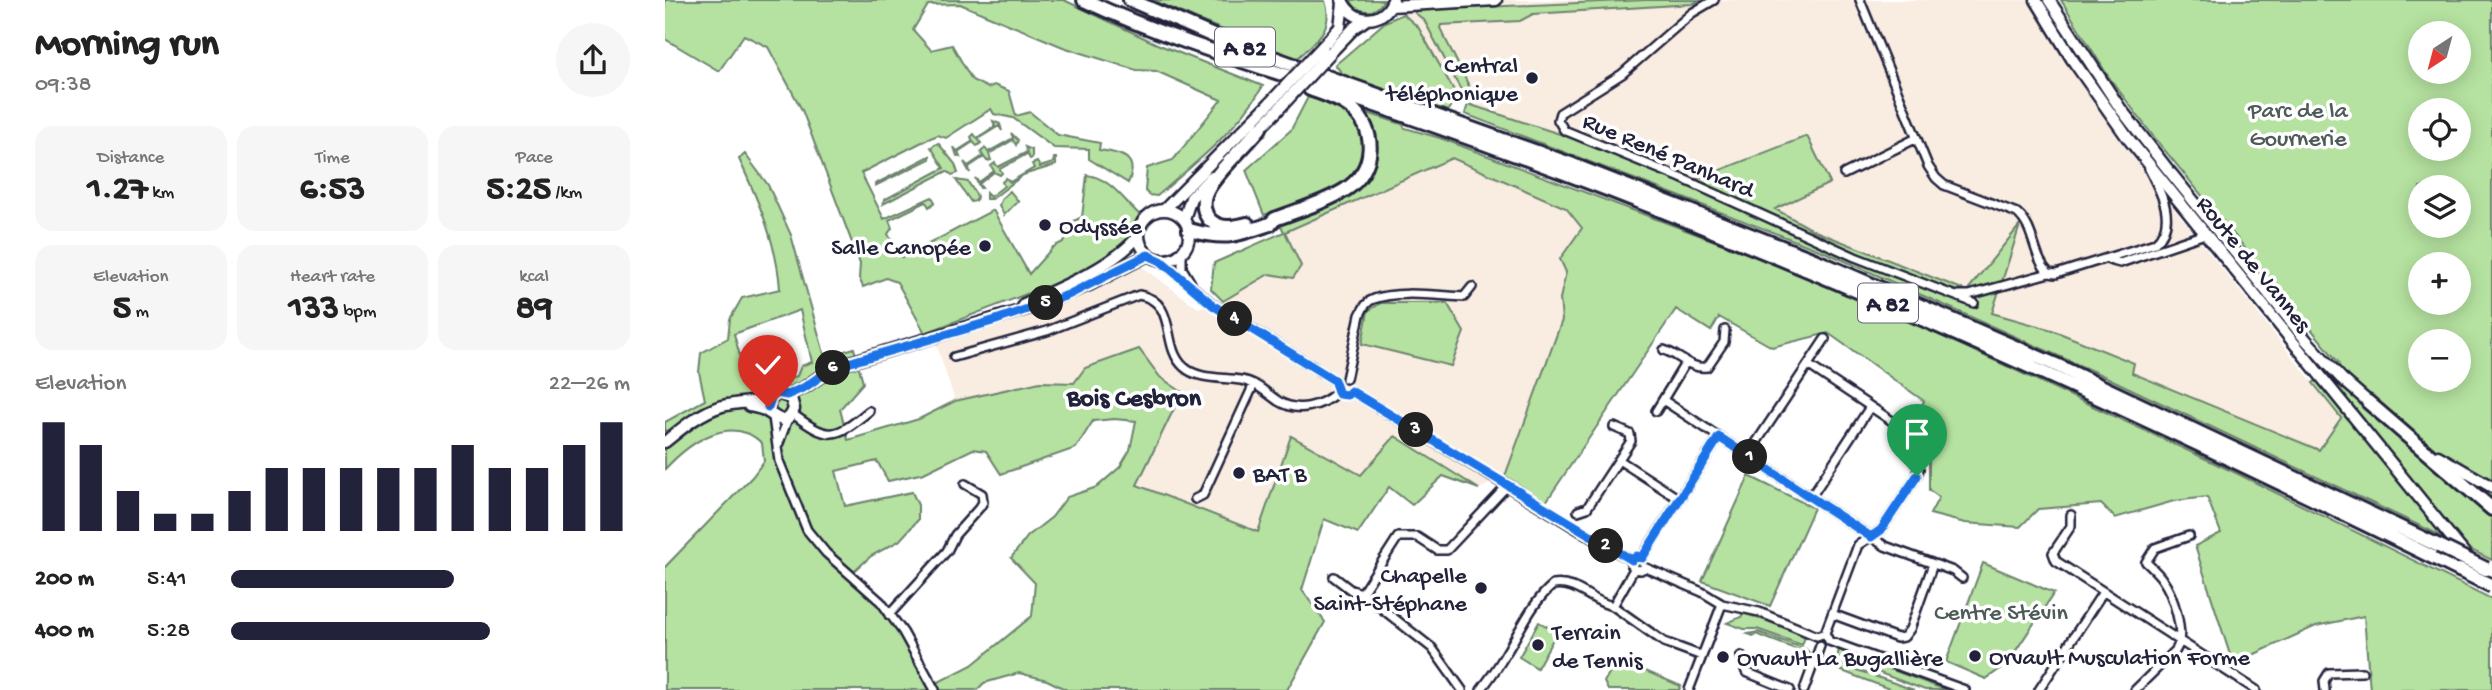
<!DOCTYPE html>
<meta charset="utf-8">
<style>
:root{--surface:#fff;--page:#f6f6f6;--text:#222;--muted:#767676;--accent:#22223b}
body{margin:0;font-family:"Gochi Hand",sans-serif;background:var(--page);color:var(--text);height:100vh;display:flex;flex-direction:column;font-size:26px;white-space:nowrap}
*{box-sizing:border-box;margin:0}
p{font-size:23px;color:var(--muted)}
.icon{flex:none;width:38px;height:38px;fill:none;stroke:currentColor;stroke-width:2;stroke-linecap:round;stroke-linejoin:round}
.map{position:relative;flex:1;overflow:hidden}
.side{display:flex;flex-direction:column;background:var(--surface);width:665px}
.side>*{flex:none}
.needle{width:46px;rotate:216deg}
.fabs{position:absolute;left:1743px;top:21px;display:grid;gap:14px}
.fabs a{display:grid;place-items:center;width:63px;height:63px;border-radius:50%;background:var(--surface);box-shadow:0 4px 18px #0003;font-size:35px}
.pin{position:absolute;display:grid;place-items:center;width:60px;height:60px;color:#fff;margin:-72px -30px;border-radius:50% 50% 50% 0;rotate:-45deg;box-shadow:0 0 7px #0007}
.pin .icon{rotate:45deg}
.km{position:absolute;width:35px;height:35px;margin:-18px;border-radius:50%;background:#222;color:#fff;font-size:19px;line-height:35px;text-align:center}
.round{display:grid;place-items:center;flex:none;width:74px;height:74px;border-radius:37px;background:var(--page)}
.overview{display:flex;align-items:center;justify-content:space-between;height:119px;padding:0 35px}
h1{font-size:38px;font-weight:800;line-height:52px}
.stats{display:grid;grid-template-columns:repeat(3,1fr);gap:10px;height:119px;padding:7px 35px}
.stats div{display:grid;align-content:center;border-radius:18px;background:var(--page);text-align:center}
.stats b{font-size:35px;font-weight:800}
.stats small{font-size:19px;font-weight:400}
.stats p{font-size:19px}
.chart{height:196px;padding:14px 35px}
.chart p{display:flex;justify-content:space-between}
.chart svg{width:100%;height:126px;margin-top:7px;stroke:var(--accent);stroke-width:6}
ul{padding:0 35px;list-style:none;font-size:23px}
li{display:grid;grid-template-columns:112px 84px 1fr;align-items:center;height:52px}
li i{height:18px;border-radius:9px;background:var(--accent)}
main{display:flex;flex:1;min-height:0}
.map>svg:first-child{display:block}
.built{fill:#f9ece1}
.green{fill:#b5e2a0;stroke:#6c826e;stroke-width:2;fill-rule:evenodd}
.lines{fill:none;stroke-linecap:round;stroke-linejoin:round}
.minor-casing{stroke:#22223b;stroke-width:12}
.secondary-casing{stroke:#22223b;stroke-width:15}
.trunk-casing{stroke:#22223b;stroke-width:18}
.motorway-casing{stroke:#22223b;stroke-width:18}
.minor{stroke:#fff;stroke-width:7}
.secondary{stroke:#fff;stroke-width:10}
.trunk{stroke:#fff;stroke-width:12}
.motorway{stroke:#fff;stroke-width:12}
.secondary-bridge-casing{stroke:#22223b;stroke-width:15;stroke-linecap:butt}
.motorway-bridge-casing{stroke:#22223b;stroke-width:18;stroke-linecap:butt}
.secondary-bridge{stroke:#fff;stroke-width:10}
.motorway-bridge{stroke:#fff;stroke-width:12}
.route-casing{stroke:#fff;stroke-width:14}
.route{stroke:#1a73e8;stroke-width:9}
.poi-dot{fill:#22223b;stroke:#fff;stroke-width:2.5}
.labels{text-anchor:middle;stroke-width:7;stroke-linejoin:round;paint-order:stroke}
.shield{fill:#fff;stroke:#646476;stroke-width:2}
.shield-label{font-size:23px;font-weight:bold;fill:#22223b}
.poi-label{font-size:24px;fill:#22223b;stroke:#fff;text-anchor:start}
.park-label{font-size:24px;fill:#4e5c59;stroke:#fff}
.street-label{font-size:24px;fill:#22223b;stroke:#fff}
.neighbourhood-label{font-size:26px;font-weight:bold;fill:#22223b;stroke:#fff}
</style>
<main>
<section class="side">
<div class="overview"><div><h1>Morning run</h1><p>09:38</p></div><a class="round"><svg class="icon" aria-label="share" viewBox="0 0 24 24"><path d="M12 15V3M7 8l5-5 5 5M5 13v7h14v-7"/></svg></a></div>
<div class="stats">
<div><p>Distance</p><b>1.27<small> km</small></b></div>
<div><p>Time</p><b>6:53</b></div>
<div><p>Pace</p><b>5:25<small> /km</small></b></div>
</div>
<div class="stats">
<div><p>Elevation</p><b>5<small> m</small></b></div>
<div><p>Heart rate</p><b>133<small> bpm</small></b></div>
<div><p>kcal</p><b>89</b></div>
</div>
<div class="chart"><p><span>Elevation</span>22–26 m</p>
<svg viewBox="0 0 160 44" preserveAspectRatio="none"><path d="M5 44V6M15 44V14M25 44V30M35 44V38M45 44V38M55 44V30M65 44V22M75 44V22M85 44V22M95 44V22M105 44V22M115 44V14M125 44V22M135 44V22M145 44V14M155 44V6"/></svg>
</div>
<ul>
<li><b>200 m</b>5:41<i style="width:56%"></i></li>
<li><b>400 m</b>5:28<i style="width:65%"></i></li>
</ul>
</section>
<div class="map">
<svg width="1827" height="690" viewBox="0 0 1827 690">
<rect width="100%" height="100%" fill="#fff"/>
<filter id="ink" filterUnits="userSpaceOnUse"><feTurbulence type="fractalNoise" baseFrequency=".0143" numOctaves="2"/><feDisplacementMap in="SourceGraphic" scale="14" xChannelSelector="R" yChannelSelector="G"/><feConvolveMatrix kernelMatrix="1 2 1 2 8 2 1 2 1" color-interpolation-filters="sRGB"/></filter>
<g filter="url(#ink)">
<!-- built -->
<path class="built" d="M719,0h647l86,137 224,281 -22,32 -188,-77 3,-10 -82,-33 -60,-17 27,-86 -52,65 -152,-61 -41,-23 -89,-24 -110,-45 -121,-40 1,-6 -37,-66z
M787,158l114,50 16,20 -22,31 6,13 -6,27 2,21 -41,116 -16,40 -26,13 -84,-53 -33,39 -87,5 -17,53 -121,-48 45,-93 -22,-15 -21,-28 -65,34 -34,-1 -85,19 -19,-58 74,-23 63,-22 48,-20 20,-12 57,42 25,-7 46,-27 24,4 8,-12 -17,-34z"/>
<!-- green -->
<path class="green" d="M0,0h399l93,44 106,42c-26,44 -67,77 -106,110l-8,-1 -4,-4 2,-23 26,-8 48,-60 -65,-29 -20,-1 -73,-23 -103,-43 -32,1 -15,25 18,20 21,-5 20,35 16,8 6,-3 15,6 7,25 14,-4 28,23 42,8 -1,7c22,3 41,7 29,33l-39,-24v-10l-35,-1 -41,-30 -19,-4 -3,-5 -45,29 -8,-3 -10,4 -67,34 23,46 48,-22 3,5 -6,5 -3,-5 -37,18 3,8 -4,6 9,16 -6,-4 11,12 91,-48 36,64 24,-27 12,-6 5,-18 12,-6 5,-42c24,3 37,26 54,41l-11,24 -55,37 -36,15 -2,-2 -112,43 -28,-51 -11,-4 -23,9 -4,-9 1,-14 -58,-154 -34,-63 -24,-12 -25,36 -54,-32z
M487,0l173,1c10,28 -10,40 -28,58l-99,-39z
M685,0h34c-7,12 -17,14 -28,8z
M981,0h55l-9,4 -159,10 -13,7 -79,4 -1,3 32,64 1,11 -10,-4v-5l-39,-74 -9,-7 1,-3z
M1396,0h431v560l-386,-183 -279,-124 -362,-139 3,-10 107,35 110,45 122,-48 23,47 -55,26 40,22 152,60 53,-66 -28,88 60,17 82,33 -2,10 187,77 22,-32 -28,-35 26,-20 -186,-227 -45,-60zM1755,33h39v39h-39zM1755,110h39v39h-39zM1755,187h39v39h-39zM1755,264h39v39h-39zM1755,341h39v39h-39z
M738,14l15,13 38,67 -8,17 -100,-31 -13,-15 50,-43z
M644,95l26,13 29,4 38,12 3,4 35,10 312,117 147,61 337,157 256,126v91h-122l-6,-74 -48,10 -83,38 -38,-118 26,-13 -14,-36 -33,4 -59,17 -14,-14 -63,5 -18,18 -55,-4 -35,-9 9,-17 -10,-7v-32l-18,-28 13,-29 -96,-68 -56,14 -53,-30 -8,14 -35,-22 -130,193 -41,-26 57,-156 -2,-21 6,-27 -6,-13 22,-31 -16,-20 -114,-50 -167,74 16,34 -8,12 -24,-4 -46,27 -12,-12 3,-26 70,-31 -10,-21 -10,4 -18,-45 45,-40z
M328,121l7,3 2,7 -3,-5 -21,13 3,4 -4,3 -4,-4 -15,10 2,5 -3,-1 -3,-9 3,4 16,-10 -2,-4 3,-3 3,4 18,-12z
M346,133l7,7 -2,5 -3,-5 -24,14 2,6 -4,1 -3,-4 -15,10 1,6 -6,-11 4,4 15,-10 -2,-4 4,-4 3,4 25,-14z
M273,143l17,21 3,9 -6,2 -5,-4 -64,33 1,-4 60,-32 -13,-21z
M360,147l7,3v8l-2,1 -3,-5 -27,15 2,4 -2,2 -6,-3 -15,12 3,4h-2l-5,-10 4,4 15,-11 -3,-5 4,-3 3,4 29,-15z
M80,154l23,31 23,50 34,122 29,-9 9,35 -23,26 8,31 71,-21 36,-18 85,-19 34,1 11,-15 54,-19 21,28 22,15 -45,93 121,47 33,-96 70,39 34,-39 84,53 -36,-13 -31,29 -23,-18 -31,46 -34,-14 -22,71 23,32 -38,68h-220l-20,-10 -28,-7 -35,10 -7,7h-312v-123l87,-90 12,-16 -2,-18c-32,-30 -73,0 -97,26v-47l40,-22 -6,-28 2,-19 27,-15 2,-19 12,-21 38,-9c-3,-46 -22,-89 -41,-130zM135,310l12,52 -11,4 -4,10 -48,14 -15,-56zM449,419l22,2 -6,29 -10,17 -23,20 -30,10 -15,20 -24,19 -17,22 24,25 -3,33 -60,49 -43,22 -40,-72 -40,-39 22,-20 28,-15 19,-21v-15l-6,-13 -67,14 -9,-35 41,-10 11,20 36,-8 49,-24 13,2 15,23 75,-26 17,-27z
M265,156v3l-55,27v-2z
M389,158h2v7l-33,10 -31,24h-6v-6l4,4 14,-11 -2,-4 4,-4 4,4 24,-14 -2,-4 5,-2 3,5 13,-4z
M291,180l12,2 9,14 -1,5 -5,1z
M345,191l8,10 -14,14 -5,-10 3,-7z
M716,303h66l17,29 -13,34 -89,-22 6,-33z
M1084,476l65,32 -44,98 -68,-25z
M1318,563l71,30 -47,71 -21,15 -40,-17z
M1078,613l51,17 11,7 -3,8 -45,-16h-13l-17,-6 14,-6z
M874,622l18,10 -20,36 -18,-11z
M1093,632l48,17 5,6 -55,-21 -2,2 -6,-2z
M1174,650l107,40h-21l-88,-33z
M1155,657l94,33h-22l-74,-28z
M952,659l64,27 -2,4h-71l-4,-8z"/>
<g class="lines">
<!-- minor casing -->
<g class="minor-casing">
<path id="minor" d="M1049,0l-22,13 -70,61 -62,39 -2,7 6,10 117,48 174,79 119,46
M1195,0l68,166 8,12 8,7 73,28c19,16 15,44 32,60
M1179,174l73,-36
M517,253v15l9,15
M1444,260l11,3 85,-29
M497,261l52,44 123,77
M1294,295h10l80,-22 7,1 99,-31c23,-20 6,-51 -6,-74
M999,350c14,4 27,20 43,17l17,-25 1,-12
M289,357l93,-26 92,-36c40,7 21,51 45,72 14,13 39,10 57,13 15,2 25,13 37,21 19,12 43,6 59,-9
M1143,365l93,62 18,42 -2,7 -36,54 -23,15 -33,88
M681,379l14,-64c3,-7 7,-14 14,-16 23,-9 65,-3 90,-2l8,-10
M686,391l250,153 31,16 -1,4 3,5 7,1 3,-3 58,25 20,12 37,8 58,24 8,-3 4,8 136,49
M998,400l222,146 68,25 9,7
M991,411l30,-49
M128,414c36,27 42,25 76,-3
M108,417l6,44 28,69 19,23 55,49 22,30 32,58
M114,443l9,-25
M1083,455l77,-116
M954,460l60,39
M1146,497l59,-90
M530,499l8,-4 51,-111
M913,511l9,-3 44,-67 -1,-7 -16,-7
M1406,515v11l-18,27 3,8 200,129
M977,557l77,-120
M669,577l17,13 11,3 70,55 30,42
M697,593l36,-56h19l20,13h10l59,-63
M948,606l51,36 38,14
M1167,614l65,24 7,-1 6,-8 23,-65
M224,615l58,-64 8,-16 25,-28 3,-5 -1,-8 -17,-10
M1076,656l5,16 44,18
M816,690c9,-12 18,-24 25,-37 14,-22 26,-51 47,-68 24,-4 38,17 60,21l21,-37
M1024,690l33,-86
M1139,690l16,-44
M1374,690l64,-98
M1470,690l41,-40c10,-16 -3,-56 -14,-71 -4,-6 -11,-12 -16,-17l9,-14 34,-12
M1660,690l-1,-9 5,-8 33,-1"/>
</g>
<!-- secondary casing -->
<g class="secondary-casing">
<path id="secondary" d="M677,0c10,24 41,26 51,0
M1371,0l36,59 55,78 341,421
M1384,0l71,108 46,59 140,173 35,38 32,28
M726,6l105,-6
M658,46l17,-19 3,-24
M668,50l21,-22 13,-9
M591,132l20,-20
M500,209l103,-104
M474 235a25 25 0 1 1 50 0a25 25 0 1 1-50 0Z
M519,219l7,-21 20,-21
M359,304c35,-15 92,-39 115,-69
M122,395l18,-8 29,-20 199,-60 56,-22 59,-30
M84,406c5,1 12,2 17,5 12,7 20,17 28,-2l-3,-11 -14,-5 -8,9v10
M0,442c17,-14 36,-30 57,-36 17,-4 31,-3 49,-8
M1773,456l54,31"/>
</g>
<!-- trunk casing -->
<g class="trunk-casing">
<path id="trunk" d="M582,224c-12,3 -26,6 -36,-3 -7,-6 -9,-17 -6,-26 5,-17 42,-50 55,-67
M524,230c37,10 45,6 81,-6l5,-5c23,-9 49,-16 70,-29 31,-20 33,-60 5,-83 -12,-9 -27,-13 -40,-18
M1703,402l124,107"/>
</g>
<!-- motorway casing -->
<g class="motorway-casing">
<path id="motorway" d="M419,0c81,38 168,64 253,92 92,31 184,64 275,99 289,112 569,242 847,379
M465,0l88,38 355,127 244,96 239,104 383,181"/>
</g>
<!-- minor -->
<use href="#minor" class="minor"/>
<!-- secondary -->
<use href="#secondary" class="secondary"/>
<!-- trunk -->
<use href="#trunk" class="trunk"/>
<!-- motorway -->
<use href="#motorway" class="motorway"/>
<!-- secondary-bridge casing -->
<g class="secondary-bridge-casing">
<path id="secondary-bridge" d="M603,105l55,-59
M611,112l57,-62"/>
</g>
<!-- motorway-bridge casing -->
<g class="motorway-bridge-casing">
<path id="motorway-bridge" d="M1774,546l47,23
M1794,570l33,16"/>
</g>
<!-- secondary-bridge -->
<use href="#secondary-bridge" class="secondary-bridge"/>
<!-- motorway-bridge -->
<use href="#motorway-bridge" class="motorway-bridge"/>
</g>
</g>
<g class="lines" filter="url(#ink)">
<!-- route casing -->
<g class="route-casing">
<path id="route" d="M103,407l3,-9 6,-5 10,2 18,-8 29,-20 162,-47 72,-25 80,-40 13,6 53,45 120,74 5,14 8,1 4,-4 281,169 5,-4 5,2 77,-121 152,100 10,-7 36,-54"/>
</g>
<!-- route -->
<use href="#route" class="route"/>
</g>
<!-- markers -->
<g class="poi-dot">
<circle cx="867" cy="78" r="7"/>
<circle cx="380" cy="225" r="7"/>
<circle cx="320" cy="246" r="7"/>
<circle cx="574" cy="473" r="7"/>
<circle cx="816" cy="588" r="7"/>
<circle cx="873" cy="645" r="7"/>
<circle cx="1310" cy="656" r="7"/>
<circle cx="1058" cy="657" r="7"/>
</g>
<g class="labels">
<!-- shield labels -->
<g class="shield">
<rect x="550" y="27.5" width="60" height="39" rx="5"/>
<rect x="1193" y="283.5" width="60" height="39" rx="5"/>
</g>
<g class="shield-label">
<text x="580" y="55">A 82</text>
<text x="1223" y="311">A 82</text>
</g>
<!-- poi labels -->
<g class="poi-label">
<text x="853" y="72" text-anchor="end">Central<tspan x="853" dy="28">téléphonique</tspan></text>
<text x="394" y="233">Odyssée</text>
<text x="306" y="254" text-anchor="end">Salle Canopée</text>
<text x="588" y="481">BAT B</text>
<text x="802" y="582" text-anchor="end">Chapelle<tspan x="802" dy="28">Saint-Stéphane</tspan></text>
<text x="887" y="639">Terrain<tspan x="887" dy="28">de Tennis</tspan></text>
<text x="1324" y="664">Orvault Musculation Forme</text>
<text x="1072" y="665">Orvault La Bugallière</text>
</g>
<!-- park labels -->
<g class="park-label">
<text x="1633" y="117">Parc de la<tspan x="1633" dy="28">Gournerie</tspan></text>
<text x="1336" y="619">Centre Stévin</text>
</g>
<!-- street labels -->
<g class="street-label">
<text transform="translate(1004 154) rotate(23)" y="8">Rue René Panhard</text>
<text transform="translate(1590 263) rotate(51)" y="8">Route de Vannes</text>
</g>
<!-- neighbourhood labels -->
<g class="neighbourhood-label">
<text x="469" y="405">Bois Cesbron</text>
</g>
</g>
</svg>
<div class="fabs">
<a><svg class="needle" viewBox="-14 -14 28 28"><path d="M0-13l5 13h-10z" fill="#e53935"/><path d="M0 13l5-13h-10z" fill="#767676"/></svg></a>
<a><svg class="icon" aria-label="locate" viewBox="0 0 24 24"><circle cx="12" cy="12" r="6"/><path d="M12 2v4M12 18v4M2 12h4M18 12h4"/></svg></a>
<a><svg class="icon" aria-label="layers" viewBox="0 0 24 24"><path d="M12 4l9 5-9 5-9-5zM3 14l9 5 9-5"/></svg></a>
<a>+</a>
<a>−</a>
</div>
<div class="pin" style="left:1252px;top:476px;background:#1e9e55"><svg class="icon" aria-label="arrive" viewBox="0 0 24 24"><path d="M6 21V4h12l-3 4 3 4H6"/></svg></div>
<div class="pin" style="left:103px;top:407px;background:#d93025"><svg class="icon" aria-label="check" viewBox="0 0 24 24"><path d="M5 12l5 5 9-10"/></svg></div>
<b class="km" style="left:1085px;top:457px">1</b>
<b class="km" style="left:941px;top:546px">2</b>
<b class="km" style="left:751px;top:430px">3</b>
<b class="km" style="left:570px;top:319px">4</b>
<b class="km" style="left:381px;top:303px">5</b>
<b class="km" style="left:168px;top:368px">6</b>
</div>
</main>
